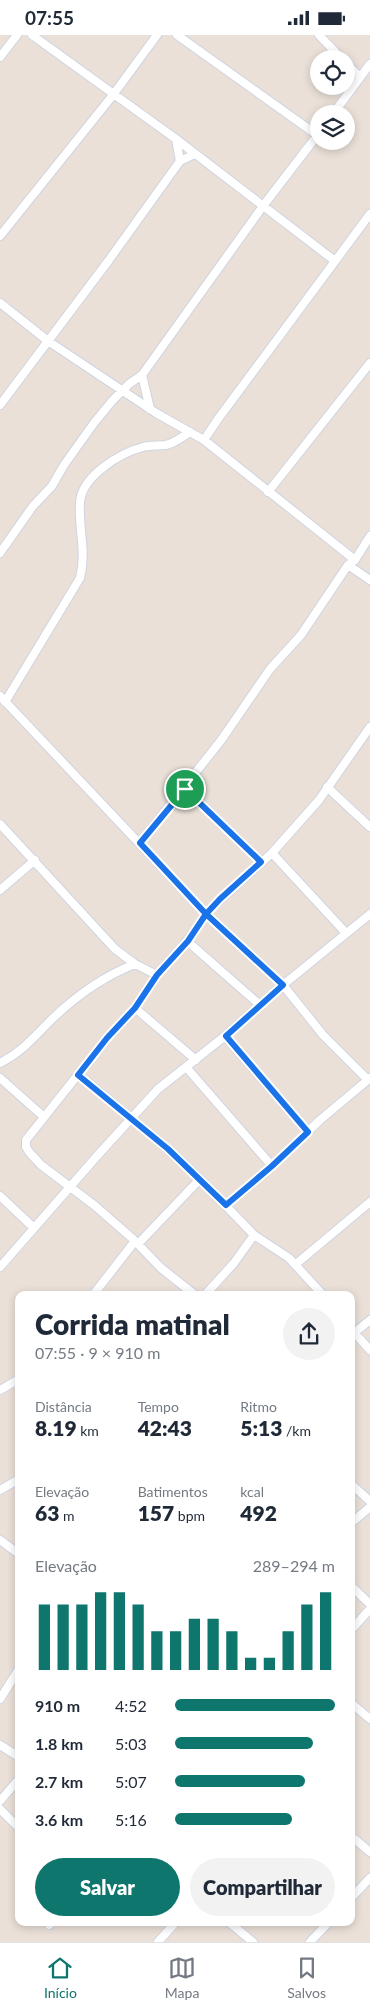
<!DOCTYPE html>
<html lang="pt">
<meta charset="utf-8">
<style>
:root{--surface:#fff;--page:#f2f2f3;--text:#1f2937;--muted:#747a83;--line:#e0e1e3;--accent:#0f766e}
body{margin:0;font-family:Lato,sans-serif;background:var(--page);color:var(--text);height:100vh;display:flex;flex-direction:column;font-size:19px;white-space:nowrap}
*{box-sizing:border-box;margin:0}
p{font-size:16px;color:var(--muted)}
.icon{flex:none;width:28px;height:28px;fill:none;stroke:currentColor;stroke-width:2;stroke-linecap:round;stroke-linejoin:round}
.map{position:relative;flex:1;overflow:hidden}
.side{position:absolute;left:15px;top:1256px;width:340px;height:635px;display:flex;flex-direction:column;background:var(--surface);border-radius:10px;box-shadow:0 2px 8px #0003}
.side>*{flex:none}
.tools{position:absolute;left:310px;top:15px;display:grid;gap:10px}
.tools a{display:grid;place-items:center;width:45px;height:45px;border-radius:50%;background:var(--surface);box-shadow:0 2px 8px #0003;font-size:25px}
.pin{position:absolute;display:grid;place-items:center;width:42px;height:42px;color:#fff;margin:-21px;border:2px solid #fff;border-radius:50%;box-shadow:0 1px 5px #0007}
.round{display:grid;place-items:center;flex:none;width:52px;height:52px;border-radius:26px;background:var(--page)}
.headline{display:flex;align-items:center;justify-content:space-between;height:85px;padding:0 20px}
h1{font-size:28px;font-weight:800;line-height:38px}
.figures{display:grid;grid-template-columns:repeat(3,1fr);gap:8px;height:85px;padding:5px 20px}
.figures div{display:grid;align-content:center}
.figures b{font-size:21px;font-weight:800}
.figures small{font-size:14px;font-weight:400}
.figures p{font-size:14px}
.chart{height:140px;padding:10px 20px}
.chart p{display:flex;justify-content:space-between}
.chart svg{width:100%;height:90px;margin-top:5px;stroke:var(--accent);stroke-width:6}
.cta{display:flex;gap:10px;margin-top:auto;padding:10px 20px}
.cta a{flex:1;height:58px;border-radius:30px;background:var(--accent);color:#fff;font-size:20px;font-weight:800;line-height:58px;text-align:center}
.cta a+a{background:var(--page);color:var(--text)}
ul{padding:0 20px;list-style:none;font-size:16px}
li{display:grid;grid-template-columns:80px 60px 1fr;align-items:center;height:38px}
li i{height:12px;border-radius:6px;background:var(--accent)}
.status{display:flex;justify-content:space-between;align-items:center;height:35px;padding:0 25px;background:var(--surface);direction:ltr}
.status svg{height:14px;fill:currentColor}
.tab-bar{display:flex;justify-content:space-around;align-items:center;height:70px;border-top:1px solid var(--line);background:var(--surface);font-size:14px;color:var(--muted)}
.tab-bar a{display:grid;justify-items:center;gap:2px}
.tab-bar .selected{color:var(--accent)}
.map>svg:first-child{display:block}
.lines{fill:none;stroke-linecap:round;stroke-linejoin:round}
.street-casing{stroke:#ced4e1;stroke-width:10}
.street{stroke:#fff;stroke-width:8}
.route-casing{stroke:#fff;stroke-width:10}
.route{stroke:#1a73e8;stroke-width:6}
</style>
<div class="status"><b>07:55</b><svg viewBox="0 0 49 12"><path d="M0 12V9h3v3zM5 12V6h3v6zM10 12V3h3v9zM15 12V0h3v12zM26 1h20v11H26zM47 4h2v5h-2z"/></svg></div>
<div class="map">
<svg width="370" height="1907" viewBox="0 0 370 1907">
<rect width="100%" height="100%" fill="#eae0d8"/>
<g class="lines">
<!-- street casing -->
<g class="street-casing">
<path id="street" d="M32,0l144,104 159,122
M177,0l140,100
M319,0l23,24
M0,22l17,-22
M346,28l14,14
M333,79l37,-50
M176,104l4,22
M0,201l113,-141 44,-60
M0,268l48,38 108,72 48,27 151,120
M142,340l8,34
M0,370l109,-145 71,-99 15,-7
M204,405l14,-21 152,-205
M268,457l102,-129
M0,518l33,-47 19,-20 12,-21 30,-42 18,-22 17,-17 13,-9 121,-169 56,-73
M348,530l22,15
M0,661l206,218 77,71 40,50 45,45
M5,667l75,-124c7,-27 -2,-50 0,-76 2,-26 40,-49 63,-55 7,-2 16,-1 23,-2 9,-2 16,-8 24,-13
M327,752l43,40
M185,754l76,73
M0,789l115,125 20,15 22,11
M140,808l82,-104 48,-70 31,-34 47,-70 7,-5 15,-24
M272,818l74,80
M0,855l35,-30
M187,906l73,64
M135,973l61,52
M225,1001l83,96
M0,1028c22,-11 35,-27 52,-44 24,-23 52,-43 83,-55
M186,1032l86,99
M78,1039l90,75 32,30 54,56 35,23 34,37
M0,1043l44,39
M0,1161l34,32
M226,1170l46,-39 48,-46 50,-42
M138,1209l62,-65
M296,1229l74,-62
M0,1232l97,-111 61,-67 67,-53 58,-51 87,-71
M93,1260l42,-54
M195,1260l-34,-27 -28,-29 -39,-34 -53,-40 -12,-13 -3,-5v-7l81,-102 28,-30 22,-33 30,-34 23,-32 62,-56 47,-53 51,-73
M205,1260l29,-32 20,-28
M351,1294l19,21
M354,1298l16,-13
M0,1355l19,-11
M351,1449l19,17
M0,1455l19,-11
M351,1488l19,-16
M0,1505l19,14
M351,1551l19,18
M351,1595l19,-21
M0,1664l19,-30
M351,1668l19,16
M0,1710l19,12
M0,1766l19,-22
M0,1774l19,19
M351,1801l19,16
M351,1863l19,-20
M230,1888l23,19
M49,1890l3,-2
M158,1907l17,-19
M310,1907l18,-19"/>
</g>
<!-- street -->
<use href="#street" class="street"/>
</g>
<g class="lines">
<!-- route casing -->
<g class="route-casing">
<path id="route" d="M185,754l-45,54 66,71 -18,27 -31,34 -22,33 -28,30 -29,37 90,74 58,56 46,-39 36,-34 -82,-96 57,-51 -77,-71 14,-15 41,-37 -76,-73"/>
</g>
<!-- route -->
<use href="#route" class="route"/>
</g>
</svg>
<div class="tools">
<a><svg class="icon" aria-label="locate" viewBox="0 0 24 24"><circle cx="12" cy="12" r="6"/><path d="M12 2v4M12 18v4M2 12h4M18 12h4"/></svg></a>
<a><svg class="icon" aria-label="layers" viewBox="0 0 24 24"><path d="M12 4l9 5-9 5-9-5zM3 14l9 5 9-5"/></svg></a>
</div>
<div class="pin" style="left:185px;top:754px;background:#1e9e55"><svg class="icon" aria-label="arrive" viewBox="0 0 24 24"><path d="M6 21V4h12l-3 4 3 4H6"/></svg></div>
<section class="side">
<div class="headline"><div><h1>Corrida matinal</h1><p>07:55 · 9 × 910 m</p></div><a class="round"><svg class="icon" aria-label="share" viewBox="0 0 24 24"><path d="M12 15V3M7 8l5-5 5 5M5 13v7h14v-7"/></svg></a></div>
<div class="figures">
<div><p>Distância</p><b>8.19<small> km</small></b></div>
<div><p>Tempo</p><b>42:43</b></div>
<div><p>Ritmo</p><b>5:13<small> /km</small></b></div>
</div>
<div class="figures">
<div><p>Elevação</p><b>63<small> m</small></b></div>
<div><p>Batimentos</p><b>157<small> bpm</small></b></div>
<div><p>kcal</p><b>492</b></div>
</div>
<div class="chart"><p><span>Elevação</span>289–294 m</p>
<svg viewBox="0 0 160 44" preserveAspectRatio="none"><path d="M5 44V12M15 44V12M25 44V12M35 44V6M45 44V6M55 44V12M65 44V25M75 44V25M85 44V19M95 44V19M105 44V25M115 44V38M125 44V38M135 44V25M145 44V12M155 44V6"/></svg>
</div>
<ul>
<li><b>910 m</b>4:52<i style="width:100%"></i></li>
<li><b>1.8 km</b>5:03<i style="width:86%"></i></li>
<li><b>2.7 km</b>5:07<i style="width:81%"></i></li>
<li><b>3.6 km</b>5:16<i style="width:73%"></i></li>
</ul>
<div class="cta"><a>Salvar</a><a>Compartilhar</a></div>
</section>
</div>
<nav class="tab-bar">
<a class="selected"><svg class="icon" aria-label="home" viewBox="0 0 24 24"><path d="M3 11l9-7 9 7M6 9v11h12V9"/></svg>Início</a>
<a><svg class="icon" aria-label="map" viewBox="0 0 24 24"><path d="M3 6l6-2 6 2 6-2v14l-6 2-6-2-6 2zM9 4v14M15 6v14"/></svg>Mapa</a>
<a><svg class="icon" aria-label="saved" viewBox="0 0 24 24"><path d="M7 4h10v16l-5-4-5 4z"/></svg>Salvos</a>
</nav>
